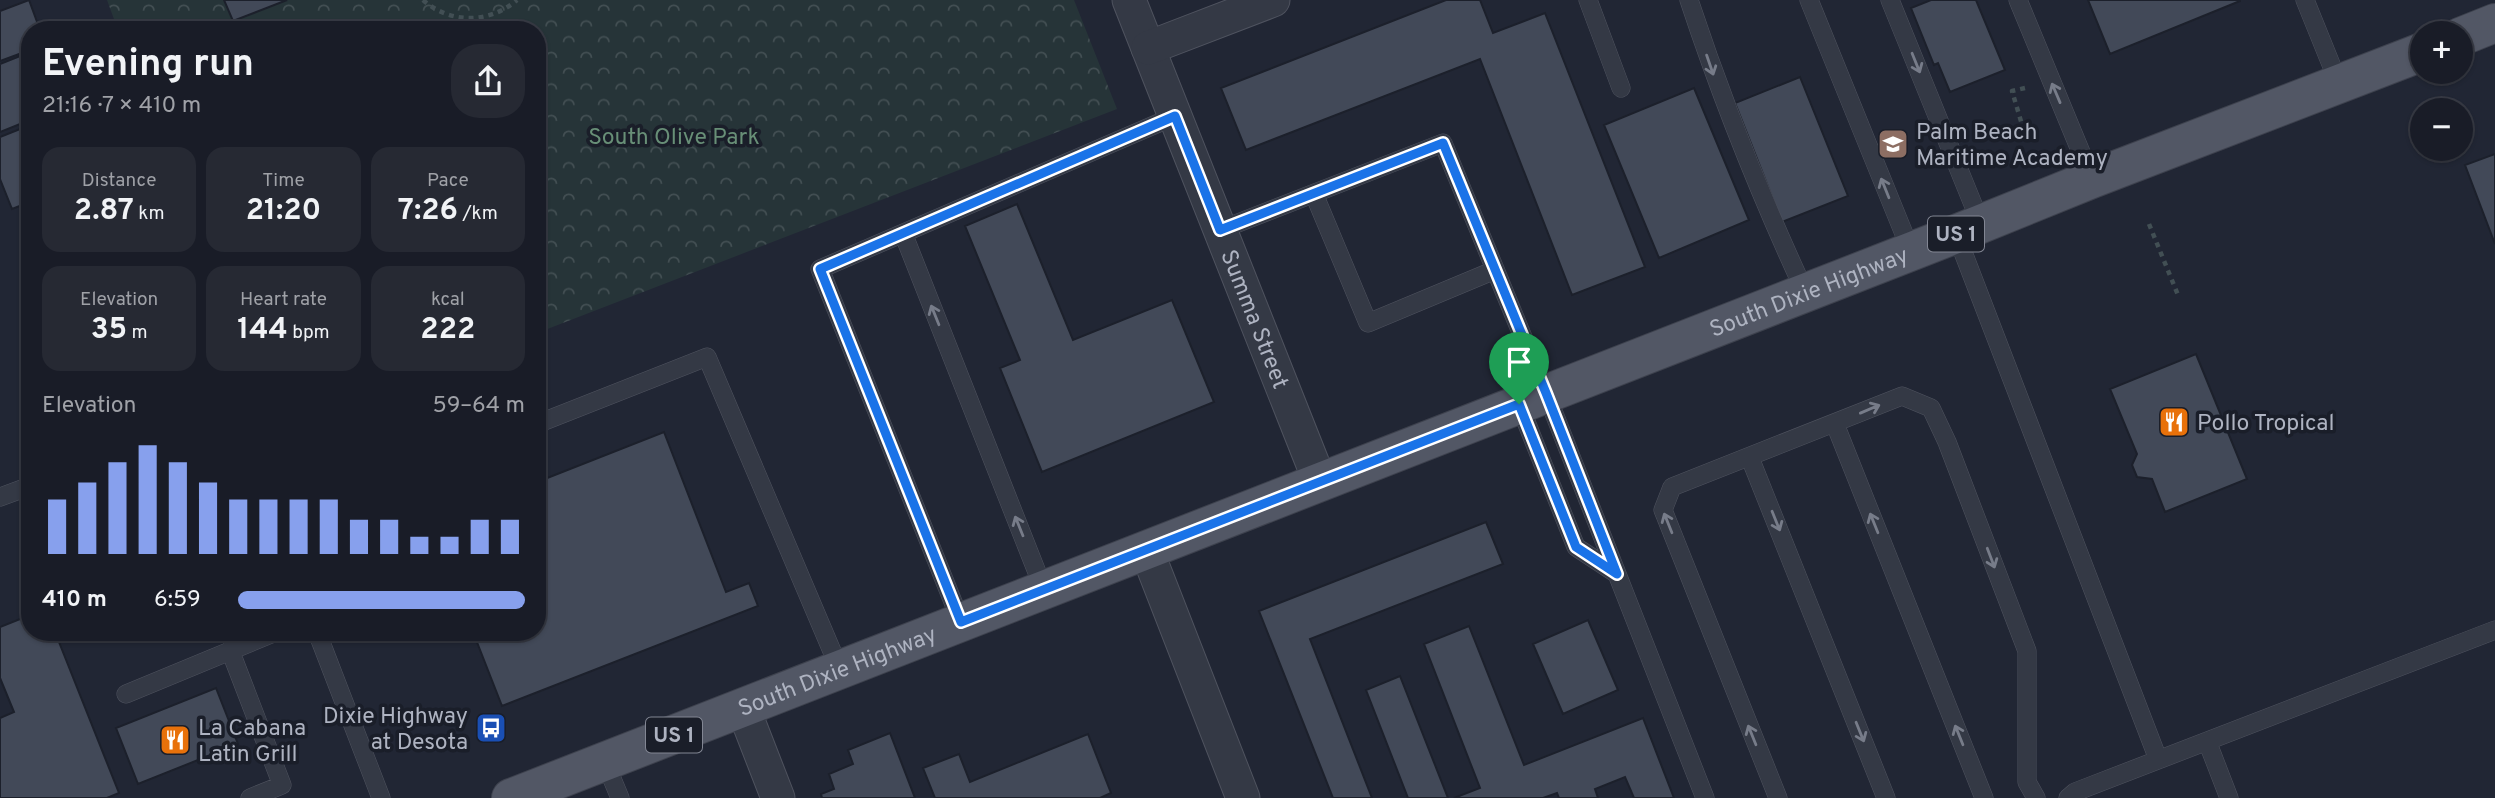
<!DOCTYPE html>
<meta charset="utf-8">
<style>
:root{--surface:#191c27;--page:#262933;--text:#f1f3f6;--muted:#9fa1a7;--line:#373a44;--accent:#87a0ed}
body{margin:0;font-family:Overpass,sans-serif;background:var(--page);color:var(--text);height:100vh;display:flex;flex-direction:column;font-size:26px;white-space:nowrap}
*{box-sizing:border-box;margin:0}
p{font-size:23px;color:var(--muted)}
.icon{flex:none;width:38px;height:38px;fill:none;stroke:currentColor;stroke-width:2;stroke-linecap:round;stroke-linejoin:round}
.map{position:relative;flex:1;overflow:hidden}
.details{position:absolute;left:21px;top:21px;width:525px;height:620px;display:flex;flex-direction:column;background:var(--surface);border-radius:28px;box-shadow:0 2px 5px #0004,0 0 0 2px var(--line)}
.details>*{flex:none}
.fabs{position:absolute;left:2410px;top:21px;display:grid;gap:14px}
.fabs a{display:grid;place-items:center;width:63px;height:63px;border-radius:50%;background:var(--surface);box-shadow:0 2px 5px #0004,0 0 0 2px var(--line);font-size:35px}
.pin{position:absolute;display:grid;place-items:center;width:60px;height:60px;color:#fff;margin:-72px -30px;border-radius:50% 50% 50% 0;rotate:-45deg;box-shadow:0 0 7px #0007}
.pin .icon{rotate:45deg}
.round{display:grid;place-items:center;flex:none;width:74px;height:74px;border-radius:28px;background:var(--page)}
.summary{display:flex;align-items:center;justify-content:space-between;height:119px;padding:0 21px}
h1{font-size:38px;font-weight:700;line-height:52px}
.stats{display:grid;grid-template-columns:repeat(3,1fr);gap:10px;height:119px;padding:7px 21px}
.stats div{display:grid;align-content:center;border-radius:18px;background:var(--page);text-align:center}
.stats b{font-size:30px;font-weight:700}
.stats small{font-size:19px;font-weight:400}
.stats p{font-size:19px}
.chart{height:196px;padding:14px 21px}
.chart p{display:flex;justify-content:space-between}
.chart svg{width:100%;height:126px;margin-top:7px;stroke:var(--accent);stroke-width:6}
ul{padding:0 21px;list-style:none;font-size:23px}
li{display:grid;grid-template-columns:112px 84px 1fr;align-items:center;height:52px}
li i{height:18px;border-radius:9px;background:var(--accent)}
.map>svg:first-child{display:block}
.park{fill:url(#park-crowns)}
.building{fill:#424958;stroke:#1c202b;stroke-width:2}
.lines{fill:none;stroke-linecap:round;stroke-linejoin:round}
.lane-casing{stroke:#4f535f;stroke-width:19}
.street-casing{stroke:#4f535f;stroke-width:35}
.primary-casing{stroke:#3e424e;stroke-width:40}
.path{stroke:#424f54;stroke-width:4.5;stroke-dasharray:5 5;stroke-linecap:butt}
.lane{stroke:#343945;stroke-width:18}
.street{stroke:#343945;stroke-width:33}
.primary{stroke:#525765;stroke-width:38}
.oneway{stroke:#777c89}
.route-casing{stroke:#fff;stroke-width:14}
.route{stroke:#1a73e8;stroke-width:9}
.labels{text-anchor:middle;stroke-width:7;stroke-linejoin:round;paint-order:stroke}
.shield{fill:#1a1e29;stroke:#828693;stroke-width:2}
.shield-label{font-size:21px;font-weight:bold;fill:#aeb3c1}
.poi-label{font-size:23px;fill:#aeb3c1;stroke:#1a1e29;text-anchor:start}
.park-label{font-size:23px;fill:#688f77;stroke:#1a1e29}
.street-label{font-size:23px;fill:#aeb3c1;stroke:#1a1e29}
</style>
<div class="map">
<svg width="2495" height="798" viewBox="0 0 2495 798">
<defs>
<pattern id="park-crowns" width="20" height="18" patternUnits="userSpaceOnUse" patternTransform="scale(1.75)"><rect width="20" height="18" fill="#263438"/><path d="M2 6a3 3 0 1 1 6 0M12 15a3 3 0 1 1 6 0" fill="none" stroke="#434f53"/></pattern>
</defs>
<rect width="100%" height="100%" fill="#212634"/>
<!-- park -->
<path class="park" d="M107,0h967l43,109 -580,224v-303h-419z"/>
<!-- building -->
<path class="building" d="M29,0l11,30h-10v20l-30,11v-50z
M224,0h63l-54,21z
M1446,0h34l13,33 52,-20 100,254 -73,28 -92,-236 -234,91 -25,-62z
M1931,0h45l29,70 -55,22 -12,-29 -4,2 -23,-57z
M2088,0h152v1l-130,53z
M30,52v68l-30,12v-68z
M1800,77l48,119 -66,26 -47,-119z
M1694,88l55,132 -90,38 -55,-133z
M30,125v77l-18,7 -12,-30v-42z
M2495,154v90l-30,-79z
M1017,204l56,136 99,-40 42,102 -172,70 -42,-104 20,-8 -55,-134z
M2196,354l51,125 -82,33 -13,-33 -15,-2 -5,-12 5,-11 -27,-65z
M664,432l62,160 23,-9 9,23 -256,100 -29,-74h64v-150z
M1486,522l17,42 -193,75 62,159h-39l-74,-187z
M30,615v17h25l64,161 -12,5h-107v-80l14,-6 -14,-34v-51z
M1588,620l30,70 -55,24 -30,-70z
M1469,626l55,139 119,-47 31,80h-40l-9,-21 -30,12 3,9h-39l-2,-5 -14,5h-89l26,-10 -56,-144z
M1400,676l48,122h-40l-42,-108z
M216,688l22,56 -100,40 -22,-56z
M890,733l25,65h-93l-1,-4 13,-5 -5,-15 24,-10 -5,-14z
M1088,734l23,59 -11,5h-165l-12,-30 36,-14 11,28z"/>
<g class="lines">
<!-- lane casing -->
<g class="lane-casing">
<path id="lane" d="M1588,0l33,88
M1689,0c33,100 72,197 116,292
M1809,0l102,251
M1890,0l91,224
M2018,0l74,179
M2305,0l34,84
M1314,194l54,129 127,-53
M1220,230l223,-87 103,250 159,405
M903,233l141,357
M1956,234l202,525
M1519,404l57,143 41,27
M537,424l170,-67 133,313
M1835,424l149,374
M1750,458l136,340
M0,497l30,-11
M961,622l-141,-353 355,-153
M317,632l64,166
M230,650l52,135 -32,13
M126,694l150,-62
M2207,741l22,57
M605,762l15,36
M1778,798l-115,-288 9,-23 230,-91 29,12 16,34 80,209v131l9,16
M2068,798l7,-6 420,-162"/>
</g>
<!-- street casing -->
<g class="street-casing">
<g id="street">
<path id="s1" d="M1129,0l191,482"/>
<path d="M1148,48l125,-48"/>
<path d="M1146,549l97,249"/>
<path d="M743,708l35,90"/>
</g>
</g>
<!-- primary casing -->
<g class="primary-casing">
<g id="primary">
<path d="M2460,37l35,-14"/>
<path id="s2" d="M511,798l1445,-564 136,-55 330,-127"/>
</g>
</g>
<!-- path -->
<path class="path" d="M423,0c27,24 66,24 94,0
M2025,88l-13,3 14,47
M2149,224l29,71"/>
<!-- lane -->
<use href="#lane" class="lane"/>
<!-- street -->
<use href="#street" class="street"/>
<!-- primary -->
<use href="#primary" class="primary"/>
</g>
<!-- one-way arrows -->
<defs><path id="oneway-shaft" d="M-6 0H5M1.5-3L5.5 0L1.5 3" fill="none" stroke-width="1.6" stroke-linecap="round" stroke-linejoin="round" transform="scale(1.75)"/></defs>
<g class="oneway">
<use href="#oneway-shaft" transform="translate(1916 63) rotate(68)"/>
<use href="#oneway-shaft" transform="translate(1710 65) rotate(71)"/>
<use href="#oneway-shaft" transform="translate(2056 93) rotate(-113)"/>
<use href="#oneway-shaft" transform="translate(1885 188) rotate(-112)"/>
<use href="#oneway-shaft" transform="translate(935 315) rotate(-112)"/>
<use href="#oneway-shaft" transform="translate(1870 409) rotate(-23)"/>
<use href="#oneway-shaft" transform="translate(1776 521) rotate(68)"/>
<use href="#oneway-shaft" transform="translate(1668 523) rotate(-112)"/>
<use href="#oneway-shaft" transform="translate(1874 523) rotate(-112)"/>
<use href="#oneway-shaft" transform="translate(1019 526) rotate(-112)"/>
<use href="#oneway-shaft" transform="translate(1991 558) rotate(69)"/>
<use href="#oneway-shaft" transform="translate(1860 732) rotate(68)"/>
<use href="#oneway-shaft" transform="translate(1752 735) rotate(-112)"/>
<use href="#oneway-shaft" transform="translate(1959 735) rotate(-112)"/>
</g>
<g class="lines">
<!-- route casing -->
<g class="route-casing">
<path id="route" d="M1175,116l45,114 223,-87 103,250 71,181 -41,-27 -57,-143 -558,218 -141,-353z"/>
</g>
<!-- route -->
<use href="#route" class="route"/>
</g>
<!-- icons -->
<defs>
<g id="school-square" transform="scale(1.575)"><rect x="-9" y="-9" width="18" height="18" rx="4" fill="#8d6e63" stroke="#1a1e29"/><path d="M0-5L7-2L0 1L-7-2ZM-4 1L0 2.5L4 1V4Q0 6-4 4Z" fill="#fff"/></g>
<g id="restaurant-square" transform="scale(1.575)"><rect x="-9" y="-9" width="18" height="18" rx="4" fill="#e8710a" stroke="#1a1e29"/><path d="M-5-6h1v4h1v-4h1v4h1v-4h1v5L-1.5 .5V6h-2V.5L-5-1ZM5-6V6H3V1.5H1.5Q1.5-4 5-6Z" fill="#fff"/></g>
<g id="bus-square" transform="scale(1.575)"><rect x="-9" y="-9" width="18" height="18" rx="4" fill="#1a4fb4" stroke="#1a1e29"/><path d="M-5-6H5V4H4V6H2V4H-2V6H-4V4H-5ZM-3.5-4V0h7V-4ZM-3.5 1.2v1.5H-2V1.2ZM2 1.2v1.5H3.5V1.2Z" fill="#fff"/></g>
</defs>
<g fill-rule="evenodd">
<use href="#school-square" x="1893" y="144"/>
<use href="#restaurant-square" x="2174" y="422"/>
<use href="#bus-square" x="491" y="728"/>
<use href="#restaurant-square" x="175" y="740"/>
</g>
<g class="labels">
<!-- shield labels -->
<g class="shield">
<rect x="1928" y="216.5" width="56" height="35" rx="5"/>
<rect x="646" y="717.5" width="56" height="35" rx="5"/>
</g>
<g class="shield-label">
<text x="1956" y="241">US 1</text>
<text x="674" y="742">US 1</text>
</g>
<!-- poi labels -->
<g class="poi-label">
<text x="1916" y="139">Palm Beach<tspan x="1916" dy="26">Maritime Academy</tspan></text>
<text x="2197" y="430">Pollo Tropical</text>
<text x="468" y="723" text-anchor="end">Dixie Highway<tspan x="468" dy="26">at Desota</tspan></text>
<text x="198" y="735">La Cabana<tspan x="198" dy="26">Latin Grill</tspan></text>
</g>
<!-- park labels -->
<g class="park-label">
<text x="674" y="144">South Olive Park</text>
</g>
<!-- street labels -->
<g class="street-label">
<text dy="8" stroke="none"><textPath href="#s2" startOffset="1393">South Dixie Highway</textPath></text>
<text dy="8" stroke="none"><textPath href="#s1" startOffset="343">Summa Street</textPath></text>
<text dy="8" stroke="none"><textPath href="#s2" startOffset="350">South Dixie Highway</textPath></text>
</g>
</g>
</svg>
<div class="fabs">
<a>+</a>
<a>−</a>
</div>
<div class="pin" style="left:1519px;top:404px;background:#1e9e55"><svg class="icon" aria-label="arrive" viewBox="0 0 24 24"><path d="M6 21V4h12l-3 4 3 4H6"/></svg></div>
<section class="details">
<div class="summary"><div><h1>Evening run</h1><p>21:16 · 7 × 410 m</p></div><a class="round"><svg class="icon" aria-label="share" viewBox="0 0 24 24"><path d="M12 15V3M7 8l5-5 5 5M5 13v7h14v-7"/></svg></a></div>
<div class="stats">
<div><p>Distance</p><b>2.87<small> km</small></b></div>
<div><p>Time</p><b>21:20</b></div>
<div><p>Pace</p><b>7:26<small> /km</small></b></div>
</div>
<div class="stats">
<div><p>Elevation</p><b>35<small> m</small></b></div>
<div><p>Heart rate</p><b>144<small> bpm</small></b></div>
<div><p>kcal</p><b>222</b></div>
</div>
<div class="chart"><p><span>Elevation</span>59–64 m</p>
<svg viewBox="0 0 160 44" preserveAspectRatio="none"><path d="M5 44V25M15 44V19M25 44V12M35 44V6M45 44V12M55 44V19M65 44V25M75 44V25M85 44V25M95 44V25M105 44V32M115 44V32M125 44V38M135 44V38M145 44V32M155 44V32"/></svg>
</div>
<ul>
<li><b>410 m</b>6:59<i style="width:100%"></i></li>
</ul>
</section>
</div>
